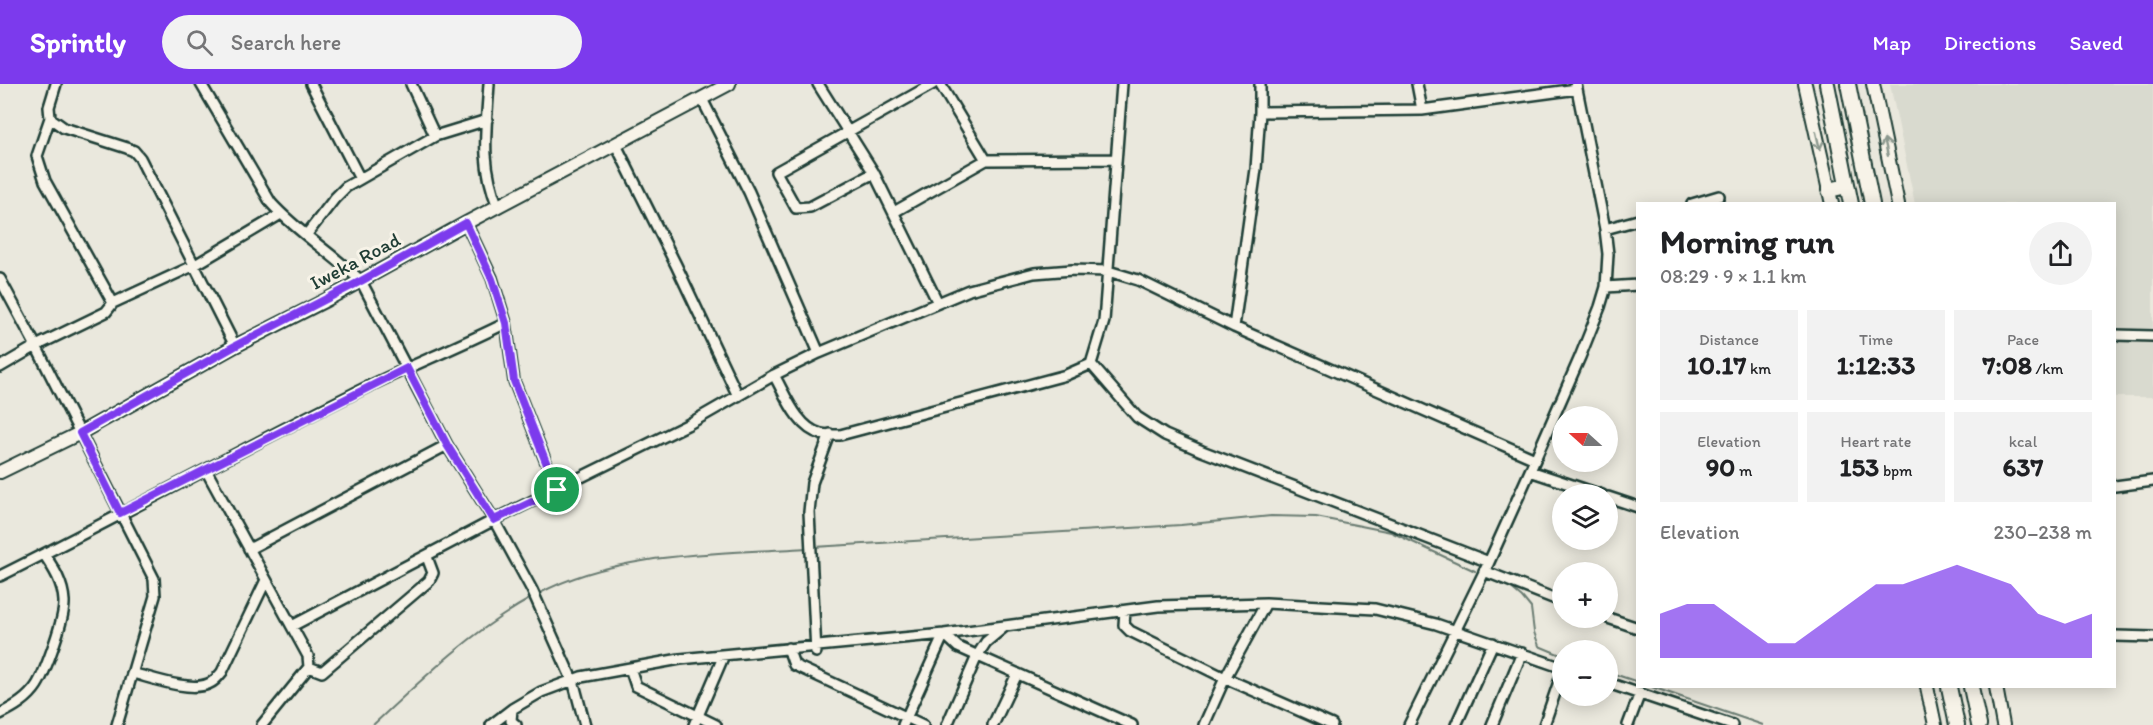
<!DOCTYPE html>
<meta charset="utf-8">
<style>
:root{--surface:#fff;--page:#f2f2f2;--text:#202124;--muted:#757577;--accent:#7c3aed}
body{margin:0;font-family:Itim,sans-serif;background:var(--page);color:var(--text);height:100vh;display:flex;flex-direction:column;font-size:22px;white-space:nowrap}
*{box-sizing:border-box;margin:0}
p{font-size:20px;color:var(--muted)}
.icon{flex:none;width:33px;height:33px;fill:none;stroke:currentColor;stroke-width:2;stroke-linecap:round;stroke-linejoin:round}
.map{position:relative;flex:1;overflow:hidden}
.panel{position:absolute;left:1636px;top:118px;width:480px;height:486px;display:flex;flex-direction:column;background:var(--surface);border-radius:0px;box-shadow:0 3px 15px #0003}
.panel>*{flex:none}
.needle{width:39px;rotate:291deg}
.buttons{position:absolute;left:1552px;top:322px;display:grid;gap:12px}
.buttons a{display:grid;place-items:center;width:66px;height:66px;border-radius:50%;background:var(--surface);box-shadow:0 3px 15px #0003;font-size:30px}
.pin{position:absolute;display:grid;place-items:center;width:51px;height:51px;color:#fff;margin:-26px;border:3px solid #fff;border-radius:50%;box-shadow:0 2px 6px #0007}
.round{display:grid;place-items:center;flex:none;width:63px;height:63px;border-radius:32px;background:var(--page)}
.overview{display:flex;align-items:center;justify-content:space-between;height:102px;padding:0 24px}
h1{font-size:33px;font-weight:700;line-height:45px}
.figures{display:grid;grid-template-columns:repeat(3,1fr);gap:9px;height:102px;padding:6px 24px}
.figures div{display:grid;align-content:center;border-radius:0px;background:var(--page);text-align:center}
.figures b{font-size:26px;font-weight:700}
.figures small{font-size:16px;font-weight:400}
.figures p{font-size:16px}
.chart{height:168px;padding:12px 24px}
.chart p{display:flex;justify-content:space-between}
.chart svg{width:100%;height:108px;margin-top:6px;fill:var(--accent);opacity:.7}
header{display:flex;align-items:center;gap:36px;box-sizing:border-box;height:84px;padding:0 30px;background:var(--accent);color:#fff}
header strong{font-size:28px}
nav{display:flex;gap:33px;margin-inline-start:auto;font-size:21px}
.search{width:420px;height:54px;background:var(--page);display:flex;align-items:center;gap:15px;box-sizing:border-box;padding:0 21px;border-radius:33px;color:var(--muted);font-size:22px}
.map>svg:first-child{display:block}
.built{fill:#d9dacf}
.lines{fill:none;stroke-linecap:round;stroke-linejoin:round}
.stream{stroke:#6a7c72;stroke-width:2}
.minor-casing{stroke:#1f3d34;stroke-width:14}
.major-casing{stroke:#1f3d34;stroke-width:16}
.highway-casing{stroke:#1f3d34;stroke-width:18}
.minor{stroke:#f7f3e8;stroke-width:9}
.major{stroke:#f7f3e8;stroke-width:12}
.highway{stroke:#f7f3e8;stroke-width:14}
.oneway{stroke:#8b988e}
.route-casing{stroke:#fff;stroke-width:12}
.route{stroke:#7c3aed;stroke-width:8}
.labels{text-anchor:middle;stroke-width:6;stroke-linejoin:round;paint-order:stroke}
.street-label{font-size:20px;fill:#1f3d34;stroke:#f7f3e8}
</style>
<header>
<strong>Sprintly</strong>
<div class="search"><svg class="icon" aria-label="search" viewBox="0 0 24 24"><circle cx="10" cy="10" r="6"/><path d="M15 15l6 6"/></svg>Search here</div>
<nav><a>Map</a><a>Directions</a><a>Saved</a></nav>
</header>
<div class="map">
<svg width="2153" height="641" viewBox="0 0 2153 641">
<rect width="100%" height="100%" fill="#eae8dd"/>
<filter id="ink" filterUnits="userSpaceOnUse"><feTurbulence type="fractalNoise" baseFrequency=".0167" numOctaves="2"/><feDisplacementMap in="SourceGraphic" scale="12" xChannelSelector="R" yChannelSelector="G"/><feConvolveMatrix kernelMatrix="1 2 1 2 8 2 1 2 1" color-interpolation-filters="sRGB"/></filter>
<g filter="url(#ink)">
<!-- built -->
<path class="built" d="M1890,0h263v313h-38v-193h-200z"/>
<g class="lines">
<!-- stream -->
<path class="stream" d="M814,463l367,-22 90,-9 45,1 75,15 84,39
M1496,496l13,6 13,11 9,11 3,24 5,14 24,10
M538,510c78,-43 184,-40 270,-46
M1608,588l30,10
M1652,603l111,38
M373,641c50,-47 100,-95 160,-128"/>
<!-- minor casing -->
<g class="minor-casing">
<path id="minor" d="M56,0l-7,23 1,11 14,10 63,20 7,3 6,7 95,188
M201,0l70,119c25,28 62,51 90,78l86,164 47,75 38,70 42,94 11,41
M311,0l49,95
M411,0l24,52
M489,0c-3,47 -9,78 9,123
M818,0l56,89 64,130
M940,0l46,76 129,-1
M1417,0l5,26
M702,15l47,93 70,161
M1260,28v-28
M50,34l-13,38 8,25 68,122
M616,61l60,120 62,131
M874,89l-64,34 -14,1 -20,-36 157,-88
M1692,120l27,-8
M894,128l92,-52
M466,139l26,55 14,45 8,58 43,109
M1605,145l33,-9
M307,150l28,-36 11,-11 89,-51 52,-16
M0,195l36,67 118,233 1,17 -38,129
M1606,203l32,-2
M1234,243l22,-158 4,-57 162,-2 155,-21
M2115,251l38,1
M1091,280l46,53 28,18 37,16 287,111
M0,283l36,-21 70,-34 7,-9 82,-38 86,-51
M774,291c11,19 23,53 47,59 6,1 13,1 19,1l226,-60 25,-11 13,-43 18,-237
M206,386l102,186 1,11 -47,58
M1530,387l72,24
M2115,402l38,-5
M1608,413l30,10
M249,465l198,-104
M1484,487l79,31
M0,492c117,-58 232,-122 349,-180 51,-26 105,-47 157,-73
M1125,527l-1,14 6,6 95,47 107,47
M1608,534l30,10
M292,542l202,-106 193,-95 87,-50 45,-22 150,-63 65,-17 38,-3 36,1 30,9 96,47 301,132
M2115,552l38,1
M788,564l6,17 129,60
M816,568l-7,-140 3,-29 18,-49
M309,583l13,5 107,-91 4,-8 -6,-16
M630,584l6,18 80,39
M132,589c20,5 58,19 76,11 6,-2 10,-7 14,-12l44,-92
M1608,599l124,42
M512,625l-1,12 5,4
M0,630c14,-7 28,-15 37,-29 9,-15 28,-67 27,-84 -1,-18 -10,-32 -20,-47
M491,641l21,-16 29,-17 40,-15 99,-18 264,-25 214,-28 108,-3 109,6 61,15 127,44
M694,641l30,-70
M903,641l41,-91 14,13 174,78
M947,641l30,-69 9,-14 18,-15
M993,641l24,-51
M1204,641l21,-47 41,-75
M1409,641l80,-163 41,-91 50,-114 20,-50 6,-20 2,-33 -3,-25 -29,-145
M1456,641l37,-82
M1492,641l30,-72
M1544,641l19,-55
M1628,641l12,-32"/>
</g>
<!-- major casing -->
<g class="major-casing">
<path id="major" d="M1805,0l27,120
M1873,0l25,120
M0,388l80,-39 155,-87 91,-46 140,-77 263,-139
M1927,603l8,38
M1996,603l7,38"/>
</g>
<!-- highway casing -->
<g class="highway-casing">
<path id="highway" d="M1827,0l24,120
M1848,0l24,120
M1829,106l18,-4
M1949,603l8,38
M1971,603l8,38"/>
</g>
<!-- minor -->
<use href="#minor" class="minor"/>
<!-- major -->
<use href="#major" class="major"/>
<!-- highway -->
<use href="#highway" class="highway"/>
</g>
<!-- one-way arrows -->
<defs><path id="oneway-shaft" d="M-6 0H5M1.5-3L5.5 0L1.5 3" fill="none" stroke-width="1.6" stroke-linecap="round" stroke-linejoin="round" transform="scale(1.5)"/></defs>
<g class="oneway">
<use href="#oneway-shaft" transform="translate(1818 57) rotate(77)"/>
<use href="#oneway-shaft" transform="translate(1886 63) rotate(-102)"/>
</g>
</g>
<g class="lines" filter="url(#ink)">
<!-- route casing -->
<g class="route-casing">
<path id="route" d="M466,139l26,56 14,44 8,58 43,109 -63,30 -47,-75 -40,-77 -287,145 -40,-80 155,-87 126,-65z"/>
</g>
<!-- route -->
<use href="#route" class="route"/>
</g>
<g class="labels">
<!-- street labels -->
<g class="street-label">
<text transform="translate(355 177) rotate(-28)" y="7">Iweka Road</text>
</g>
</g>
</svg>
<div class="buttons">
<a><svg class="needle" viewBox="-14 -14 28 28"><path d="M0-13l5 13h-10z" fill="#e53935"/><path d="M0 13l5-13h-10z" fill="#757577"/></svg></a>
<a><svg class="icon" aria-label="layers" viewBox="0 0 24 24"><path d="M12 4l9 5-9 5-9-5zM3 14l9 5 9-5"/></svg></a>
<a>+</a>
<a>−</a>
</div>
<div class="pin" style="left:557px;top:406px;background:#1e9e55"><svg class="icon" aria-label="arrive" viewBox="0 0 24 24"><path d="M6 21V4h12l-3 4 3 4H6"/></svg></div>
<section class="panel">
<div class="overview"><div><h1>Morning run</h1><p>08:29 · 9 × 1.1 km</p></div><a class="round"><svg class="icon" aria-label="share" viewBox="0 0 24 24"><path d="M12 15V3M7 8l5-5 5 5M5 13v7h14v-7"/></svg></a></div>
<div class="figures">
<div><p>Distance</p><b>10.17<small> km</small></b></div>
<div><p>Time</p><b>1:12:33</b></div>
<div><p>Pace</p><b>7:08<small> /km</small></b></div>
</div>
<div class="figures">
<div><p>Elevation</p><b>90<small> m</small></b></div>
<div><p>Heart rate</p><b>153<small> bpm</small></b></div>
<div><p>kcal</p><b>637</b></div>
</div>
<div class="chart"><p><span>Elevation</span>230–238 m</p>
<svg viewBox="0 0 160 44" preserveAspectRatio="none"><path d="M0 44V26L10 22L20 22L30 30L40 38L50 38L60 30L70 22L80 14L90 14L100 10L110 6L120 10L130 14L140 26L150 30L160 26V44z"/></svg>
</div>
</section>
</div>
